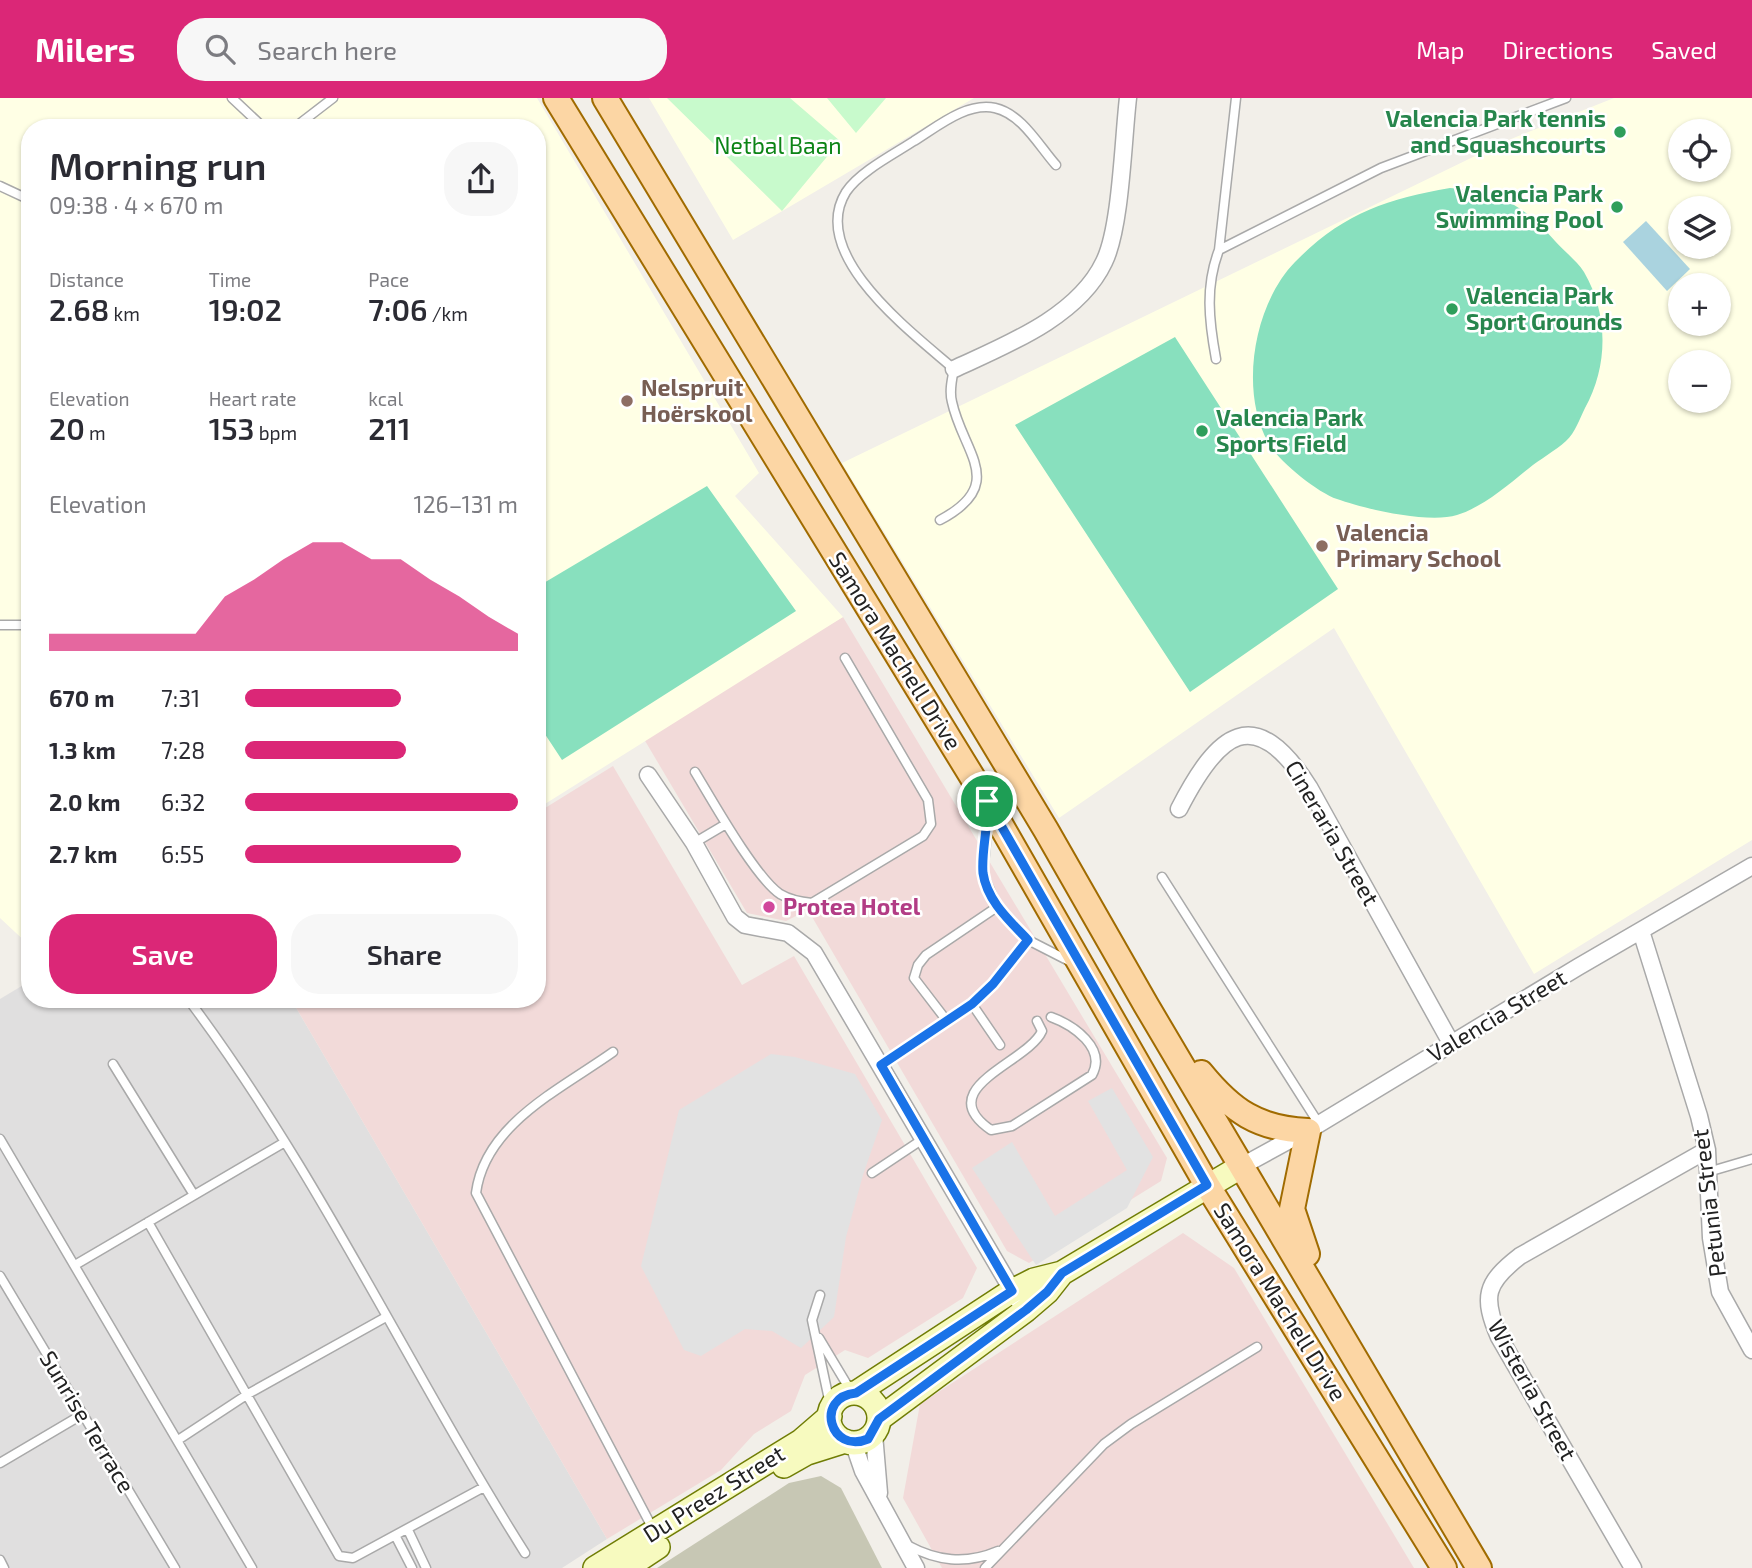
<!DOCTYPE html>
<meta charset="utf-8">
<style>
:root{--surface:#fff;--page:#f7f7f7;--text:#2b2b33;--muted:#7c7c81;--accent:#db2777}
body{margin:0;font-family:"Exo 2",sans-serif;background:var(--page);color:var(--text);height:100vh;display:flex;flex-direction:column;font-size:26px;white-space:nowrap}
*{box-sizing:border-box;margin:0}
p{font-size:23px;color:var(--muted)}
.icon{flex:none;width:38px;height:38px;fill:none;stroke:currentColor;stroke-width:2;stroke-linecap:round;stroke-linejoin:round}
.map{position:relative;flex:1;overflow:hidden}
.panel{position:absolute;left:21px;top:21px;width:525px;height:889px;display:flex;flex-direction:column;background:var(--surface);border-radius:28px;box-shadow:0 2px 5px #0004}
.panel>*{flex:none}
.fabs{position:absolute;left:1668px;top:21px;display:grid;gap:14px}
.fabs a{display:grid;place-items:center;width:63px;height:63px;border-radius:50%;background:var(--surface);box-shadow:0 2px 5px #0004;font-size:35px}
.pin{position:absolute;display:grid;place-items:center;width:60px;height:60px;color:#fff;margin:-30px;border:4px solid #fff;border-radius:50%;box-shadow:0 2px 7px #0007}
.round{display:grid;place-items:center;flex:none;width:74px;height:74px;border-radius:28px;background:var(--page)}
.summary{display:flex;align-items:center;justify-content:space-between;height:119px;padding:0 28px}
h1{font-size:38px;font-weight:600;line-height:52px}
.metrics{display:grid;grid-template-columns:repeat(3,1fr);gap:10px;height:119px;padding:7px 28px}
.metrics div{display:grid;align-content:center}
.metrics b{font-size:30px;font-weight:600}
.metrics small{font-size:19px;font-weight:400}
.metrics p{font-size:19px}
.chart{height:196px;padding:14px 28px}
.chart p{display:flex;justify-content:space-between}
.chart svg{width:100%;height:126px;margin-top:7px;fill:var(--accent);opacity:.7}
.cta{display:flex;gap:14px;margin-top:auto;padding:14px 28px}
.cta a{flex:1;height:80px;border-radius:28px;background:var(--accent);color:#fff;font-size:28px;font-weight:600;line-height:80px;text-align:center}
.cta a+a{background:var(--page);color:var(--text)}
ul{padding:0 28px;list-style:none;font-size:23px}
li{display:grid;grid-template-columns:112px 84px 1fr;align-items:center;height:52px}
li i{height:18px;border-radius:9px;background:var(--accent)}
header{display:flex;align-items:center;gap:42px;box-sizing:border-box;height:98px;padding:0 35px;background:var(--accent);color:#fff}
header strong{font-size:33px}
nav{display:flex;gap:38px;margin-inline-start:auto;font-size:24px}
.search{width:490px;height:63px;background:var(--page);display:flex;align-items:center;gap:18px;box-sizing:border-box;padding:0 24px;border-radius:28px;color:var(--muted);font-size:26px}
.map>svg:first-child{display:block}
.residential{fill:#e0dfdf}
.commercial{fill:#f2dad9}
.education{fill:#ffffe5;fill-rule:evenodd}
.construction{fill:#c7c7b4}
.park{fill:#c8facc}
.pitch{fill:#88e0be}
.parking{fill:#e2e2e2}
.water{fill:#aad3df}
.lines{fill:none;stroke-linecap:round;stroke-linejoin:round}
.lane-casing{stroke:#a9a9a9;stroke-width:11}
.street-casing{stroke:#a9a9a9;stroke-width:19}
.secondary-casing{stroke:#707d05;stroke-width:26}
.primary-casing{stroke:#a06b00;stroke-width:28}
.lane{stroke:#fff;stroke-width:8}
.street{stroke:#fff;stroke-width:16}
.secondary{stroke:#f7fabf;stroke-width:23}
.primary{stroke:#fcd6a4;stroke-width:24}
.route-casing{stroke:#fff;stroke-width:14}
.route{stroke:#1a73e8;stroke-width:9}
.leisure-dot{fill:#2e9e5b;stroke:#fff;stroke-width:2.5}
.education-dot{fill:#8d6e63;stroke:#fff;stroke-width:2.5}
.hotel-dot{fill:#d1479c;stroke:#fff;stroke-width:2.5}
.labels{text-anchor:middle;stroke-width:5;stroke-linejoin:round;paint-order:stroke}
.leisure-label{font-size:23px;font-weight:bold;fill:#27864d;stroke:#fff;text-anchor:end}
.park-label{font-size:23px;fill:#0c8416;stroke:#fff}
.education-label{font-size:23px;font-weight:bold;fill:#785e54;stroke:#fff;text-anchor:start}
.street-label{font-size:23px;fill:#222;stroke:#fff}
.hotel-label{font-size:23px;font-weight:bold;fill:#b23c85;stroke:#fff;text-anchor:start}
</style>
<header>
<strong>Milers</strong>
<div class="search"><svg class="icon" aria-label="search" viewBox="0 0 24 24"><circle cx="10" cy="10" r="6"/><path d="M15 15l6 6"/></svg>Search here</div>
<nav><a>Map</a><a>Directions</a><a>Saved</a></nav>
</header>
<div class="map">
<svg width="1752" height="1470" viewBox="0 0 1752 1470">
<rect width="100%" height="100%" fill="#f2efe9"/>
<!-- residential -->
<path class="residential" d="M30,883v18h261l316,540 -45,29h-562v-569z"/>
<!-- commercial -->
<path class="commercial" d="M843,519l324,541 -6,23 -132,82 -22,-12 -199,-341 -22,11 -39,-8 -106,-179z
M613,668l129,219 52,-29 183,312 -14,30 -95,60 -23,-8 -40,25 -14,36 -37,23 -33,36 -114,69 -316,-540h246v-186z
M1183,1135l51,35 180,300h-472l-39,-70 17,-94z"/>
<!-- education -->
<path class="education" d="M0,0h537l222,375 -24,23 108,121 -306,192v-681h-507v818l-30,-28z
M649,0h325l-241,142z
M1614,0h138v742l-218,134 -200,-346 -275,190 -217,-355 664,-322zM1680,33h38v39h-38zM1680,110h38v39h-38zM1680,187h38v39h-38zM1680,264h38v39h-38z"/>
<!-- construction -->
<path class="construction" d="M821,1378l20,12 41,80h-225l132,-85z"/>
<!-- park -->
<path class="park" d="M667,0h123l50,43 -58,70z
M827,0h59l-30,35z"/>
<!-- pitch -->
<path class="pitch" d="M1450,90c49,3 73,17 105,53 9,10 22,20 29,31 25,43 24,94 1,136 -5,10 -10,25 -19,33 -11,10 -26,18 -38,28 -21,17 -45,38 -71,46 -28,9 -92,-6 -120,-16 -20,-7 -59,-38 -69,-57 -29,-52 -14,-138 27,-180 47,-48 91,-63 155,-74z
M1175,239l163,252 -148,103 -175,-267z
M707,388l89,125 -234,149 -25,-38v-135z"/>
<!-- parking -->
<path class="parking" d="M771,956l24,3 60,17 27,46 -19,55 -17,62 -12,80 -33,31 -29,-17 -27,-2 -44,27 -17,-6 -43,-84 38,-156z
M1112,990l41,69 -26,51 -91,57 -64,-97 40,-26 43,74 72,-46 -39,-69z"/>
<!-- water -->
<path class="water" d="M1646,123l44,48 -23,22 -44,-49z"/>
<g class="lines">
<!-- lane casing -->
<g class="lane-casing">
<path id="lane" d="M232,0l32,30
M294,30l39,-30
M0,88l30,14
M1219,152l17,-152
M1216,261c-7,-38 -11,-73 3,-109l162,-82 185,-70
M940,422c68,-36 23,-67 12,-118 -3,-11 0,-23 2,-33 -40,-35 -147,-114 -108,-177 13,-20 48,-38 68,-51 23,-14 52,-39 81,-33 27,6 44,38 61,57
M0,527h30
M695,674c17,28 60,105 85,122 10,6 21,8 32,9l111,-67 8,-12 -3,-24 -83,-142
M988,723l-5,53 14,33 31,33 43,22
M694,745l32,-19
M1162,779l157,247
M188,901c130,173 222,372 337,554
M972,906l28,41
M947,923l-33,-43 4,-13 8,-10 71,-48
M1037,923l5,10c-14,32 -112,57 -51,99l21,-4 80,-51c15,-27 -19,-50 -41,-58
M613,954c-52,37 -128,72 -137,141l177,336
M113,966l81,131
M881,966l91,-60 21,-20 35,-44
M0,1041l252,429
M1708,1074l44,-13
M872,1075l51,-34
M148,1124l191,334 14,2 131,-71
M75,1167l210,-123
M0,1178l175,292
M820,1197l-8,25 19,89
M819,1240l33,55
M178,1342l70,-46 138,-77
M0,1365l83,-49
M408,1432l18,38
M396,1439l16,31
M907,1447c30,16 58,20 91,6
M0,1462l4,8
M985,1470l119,-124 27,-20 126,-77"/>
</g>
<!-- street casing -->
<g class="street-casing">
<path id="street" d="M954,271c52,-24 124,-52 150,-107 17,-34 19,-122 24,-164
M648,677l46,68 41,74 10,8 43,8 26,20 204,347
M1179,711c39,-76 75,-108 130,-22l142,256
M1641,833l58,185 8,34 4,88 9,54 32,58
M1242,1068l77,-42 259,-157 174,-101
M874,1336l5,59
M853,1344l10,29 53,97
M1633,1470l-134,-231c-17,-40 -14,-54 21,-81l187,-106"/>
</g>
<!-- secondary casing -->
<g class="secondary-casing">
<path id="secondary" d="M856,1295l156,-102 22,-11 28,-7 180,-107
M829 1320a25 25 0 1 1 50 0a25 25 0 1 1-50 0Z
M879,1321l147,-109 21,-18 15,-19
M784,1368l23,-13 38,-12
M595,1470l206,-127 29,-25
M626,1470l32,-21"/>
</g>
<!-- primary casing -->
<g class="primary-casing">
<path id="primary" d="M556,0l431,703 220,384 237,383
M605,0l441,732 100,175 333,563
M1201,975c31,38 57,56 107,58l-16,78 15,45"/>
</g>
<!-- lane -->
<use href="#lane" class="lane"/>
<!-- street -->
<use href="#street" class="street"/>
<!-- secondary -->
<use href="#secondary" class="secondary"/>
<!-- primary -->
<use href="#primary" class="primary"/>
</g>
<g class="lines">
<!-- route casing -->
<g class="route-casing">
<path id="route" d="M987,703l220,384 -145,88 -15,19 -21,18 -147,109 -11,20c-38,16 -54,-42 -12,-46l156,-102 -131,-226 91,-61 21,-20 35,-44c-18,-19 -41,-39 -45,-67 -2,-22 6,-48 4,-72z"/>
</g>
<!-- route -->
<use href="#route" class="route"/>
</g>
<!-- markers -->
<g class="leisure-dot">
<circle cx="1620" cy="34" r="7"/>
<circle cx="1617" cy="109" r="7"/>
<circle cx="1452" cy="211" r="7"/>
<circle cx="1202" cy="333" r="7"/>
</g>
<g class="education-dot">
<circle cx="627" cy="303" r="7"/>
<circle cx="1322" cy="448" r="7"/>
</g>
<circle class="hotel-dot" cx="769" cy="809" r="7"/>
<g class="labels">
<!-- leisure labels -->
<g class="leisure-label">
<text x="1606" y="29">Valencia Park tennis<tspan x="1606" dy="26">and Squashcourts</tspan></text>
<text x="1603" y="104">Valencia Park<tspan x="1603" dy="26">Swimming Pool</tspan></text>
<text x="1466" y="206" text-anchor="start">Valencia Park<tspan x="1466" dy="26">Sport Grounds</tspan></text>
<text x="1216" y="328" text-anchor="start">Valencia Park<tspan x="1216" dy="26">Sports Field</tspan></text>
</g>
<!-- park labels -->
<g class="park-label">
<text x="778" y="56">Netbal Baan</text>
</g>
<!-- education labels -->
<g class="education-label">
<text x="641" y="298">Nelspruit<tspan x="641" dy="26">Hoërskool</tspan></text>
<text x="1336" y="443">Valencia<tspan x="1336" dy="26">Primary School</tspan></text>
</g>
<!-- street labels -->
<g class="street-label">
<text transform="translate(895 553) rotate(58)" y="8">Samora Machell Drive</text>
<text transform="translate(1332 735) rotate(60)" y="8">Cineraria Street</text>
<text transform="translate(1497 918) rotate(-31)" y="8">Valencia Street</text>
<text transform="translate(1709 1105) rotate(-97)" y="8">Petunia Street</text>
<text transform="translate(1280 1204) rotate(58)" y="8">Samora Machell Drive</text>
<text transform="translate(1532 1292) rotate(61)" y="8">Wisteria Street</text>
<text transform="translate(87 1324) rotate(59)" y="8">Sunrise Terrace</text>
<text transform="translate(714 1396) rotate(-32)" y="8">Du Preez Street</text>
</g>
<!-- hotel labels -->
<g class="hotel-label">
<text x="783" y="817">Protea Hotel</text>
</g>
</g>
</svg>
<div class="fabs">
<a><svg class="icon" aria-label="locate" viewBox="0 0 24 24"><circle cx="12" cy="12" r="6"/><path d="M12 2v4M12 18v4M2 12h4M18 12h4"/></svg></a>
<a><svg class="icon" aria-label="layers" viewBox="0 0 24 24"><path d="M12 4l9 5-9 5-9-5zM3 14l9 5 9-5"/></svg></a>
<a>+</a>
<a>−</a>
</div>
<div class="pin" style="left:987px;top:703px;background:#1e9e55"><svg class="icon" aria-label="arrive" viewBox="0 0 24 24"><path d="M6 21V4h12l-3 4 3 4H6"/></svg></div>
<section class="panel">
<div class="summary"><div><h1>Morning run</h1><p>09:38 · 4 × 670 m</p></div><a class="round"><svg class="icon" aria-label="share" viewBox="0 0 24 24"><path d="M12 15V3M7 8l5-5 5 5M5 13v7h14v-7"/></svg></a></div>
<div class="metrics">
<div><p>Distance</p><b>2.68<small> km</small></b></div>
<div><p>Time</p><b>19:02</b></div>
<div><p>Pace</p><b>7:06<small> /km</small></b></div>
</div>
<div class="metrics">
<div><p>Elevation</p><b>20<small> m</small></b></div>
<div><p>Heart rate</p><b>153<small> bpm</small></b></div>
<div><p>kcal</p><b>211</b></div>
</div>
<div class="chart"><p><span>Elevation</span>126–131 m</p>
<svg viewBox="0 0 160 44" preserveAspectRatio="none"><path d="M0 44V38L10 38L20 38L30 38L40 38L50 38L60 25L70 19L80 12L90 6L100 6L110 12L120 12L130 19L140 25L150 32L160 38V44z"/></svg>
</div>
<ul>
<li><b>670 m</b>7:31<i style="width:57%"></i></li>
<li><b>1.3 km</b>7:28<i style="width:59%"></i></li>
<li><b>2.0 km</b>6:32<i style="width:100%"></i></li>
<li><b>2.7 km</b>6:55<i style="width:79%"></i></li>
</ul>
<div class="cta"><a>Save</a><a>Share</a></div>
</section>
</div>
